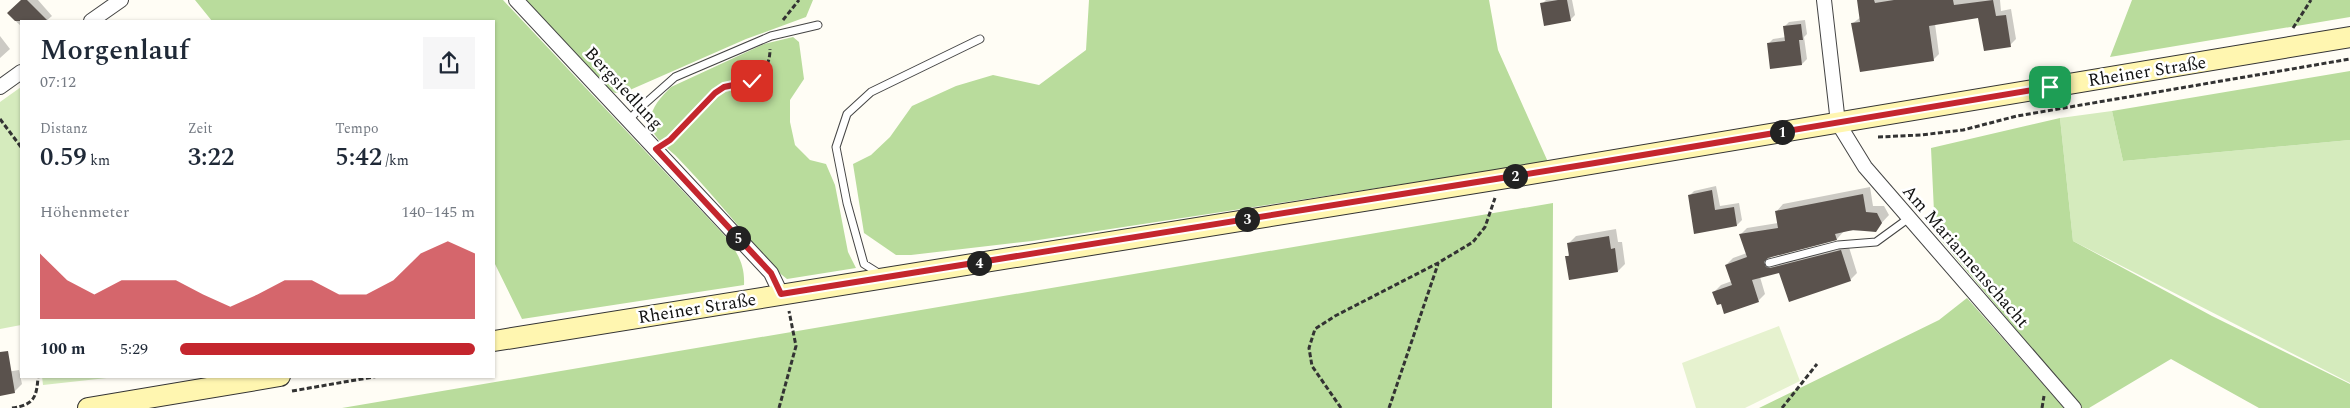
<!DOCTYPE html>
<html lang="de">
<meta charset="utf-8">
<style>
:root{--surface:#fff;--page:#f6f6f7;--text:#1f2937;--muted:#747a83;--accent:#c4262e}
body{margin:0;font-family:Spectral,serif;background:var(--page);color:var(--text);height:100vh;display:flex;flex-direction:column;font-size:19px;white-space:nowrap}
*{box-sizing:border-box;margin:0}
p{font-size:16px;color:var(--muted)}
.icon{flex:none;width:28px;height:28px;fill:none;stroke:currentColor;stroke-width:2;stroke-linecap:round;stroke-linejoin:round}
.map{position:relative;flex:1;overflow:hidden}
.sheet{position:absolute;left:20px;top:20px;width:475px;height:358px;display:flex;flex-direction:column;background:var(--surface);border-radius:0px;box-shadow:0 1px 4px #0004}
.sheet>*{flex:none}
.pin{position:absolute;display:grid;place-items:center;width:42px;height:42px;color:#fff;margin:-21px;border-radius:10px;box-shadow:0 2px 8px #0006}
.km{position:absolute;width:25px;height:25px;margin:-12px;border-radius:50%;background:#222;color:#fff;font-size:14px;line-height:25px;text-align:center}
.round{display:grid;place-items:center;flex:none;width:52px;height:52px;border-radius:0px;background:var(--page)}
.headline{display:flex;align-items:center;justify-content:space-between;height:85px;padding:0 20px}
h1{font-size:28px;font-weight:600;line-height:38px}
.stats{display:grid;grid-template-columns:repeat(3,1fr);gap:8px;height:85px;padding:5px 20px}
.stats div{display:grid;align-content:center}
.stats b{font-size:25px;font-weight:600}
.stats small{font-size:14px;font-weight:400}
.stats p{font-size:14px}
.chart{height:140px;padding:10px 20px}
.chart p{display:flex;justify-content:space-between}
.chart svg{width:100%;height:90px;margin-top:5px;fill:var(--accent);opacity:.7}
ul{padding:0 20px;list-style:none;font-size:16px}
li{display:grid;grid-template-columns:80px 60px 1fr;align-items:center;height:38px}
li i{height:12px;border-radius:6px;background:var(--accent)}
.map>svg:first-child{display:block}
.green{fill:#d5ebbd}
.forest{fill:#b9dc9c}
.pitch{fill:#e6f2cf}
.shadow{fill:#0003}
.building{fill:#5a524d}
.lines{fill:none;stroke-linecap:round;stroke-linejoin:round}
.service-casing{stroke:#444;stroke-width:9}
.minor-casing{stroke:#444;stroke-width:16}
.secondary-casing{stroke:#333;stroke-width:22}
.path{stroke:#333;stroke-width:3;stroke-dasharray:5 2.5;stroke-linecap:butt}
.service{stroke:#fff;stroke-width:7}
.minor{stroke:#fff;stroke-width:14}
.secondary{stroke:#fff6b0;stroke-width:20}
.route-casing{stroke:#fff;stroke-width:10}
.route{stroke:#c4262e;stroke-width:6}
.labels{text-anchor:middle;stroke-width:5;stroke-linejoin:round;paint-order:stroke}
.street-label{font-size:18px;fill:#111;stroke:#fff}
</style>
<div class="map">
<svg width="2350" height="408" viewBox="0 0 2350 408">
<rect width="100%" height="100%" fill="#fffdf5"/>
<!-- green -->
<path class="green" d="M21,87v238l-21,4v-227z
M2112,111l11,50 227,-21v243l-277,-142 -13,-123z
M42,376h83l-82,9z"/>
<!-- forest -->
<path class="forest" d="M195,0h308l224,238c11,16 18,27 17,47l-222,34 -28,-57v-241h-282z
M523,0h290l-7,17 -60,22 -123,54h-8l-7,-4z
M1089,0h400l9,50 50,112 -516,79 -121,14h-15l-32,-22 -11,-69 18,-9 19,-18 22,-31 44,-20 37,-11 46,10 47,-35z
M2132,0h218v17l-240,40z
M793,37l6,5 5,37 -14,21v22l5,23 15,15 16,4 9,21 13,67 8,16 -69,11 -10,-8c-34,-39 -66,-79 -102,-116 -8,-7 -22,-18 -24,-29 -3,-16 10,-29 20,-39l93,-43z
M2350,71v69l-227,21 -11,-50z
M2060,118l13,123 139,75 138,68v24h-91l-88,-49 -82,49h-7l-147,-175 -4,-85z
M1553,203l-1,205h-1210z
M1967,298l97,110h-305l180,-88z"/>
<!-- pitch -->
<path class="pitch" d="M1779,326l21,55 -55,27h-49l-14,-45z"/>
<!-- shadow -->
<path class="shadow" d="M22,0h16l14,16 -6,5h-25v5l-13,-12z
M1546,0h26l3,15 -5,5 -28,-16z
M1859,0h141l1,11 10,-2 5,30 -6,6 -31,-29 -44,8 4,30 -6,6 -80,-37 8,-6z
M1805,20l2,14 -3,3 3,22 -5,5 -34,-20 5,-5 13,-2 -2,-10 5,-5z
M0,36l10,13 -10,9z
M1716,186l4,20 19,-3 3,17 -5,5 -42,7 -6,-36 5,-5z
M1870,187l3,19h11l5,9 -14,15 -31,1 -7,8 -67,18 8,5 70,-18 9,29 -7,7 -70,-9 -20,6 5,17 -7,7 -36,2 -8,-11 7,-7 11,-4 -6,-16 7,-7 14,-5 -7,-18 7,-7 31,-5 -2,-11 7,-8z
M1616,229l2,13h4l3,22 -7,7 -51,-14 3,-4 -1,-10 7,-7z
M19,370l3,14 -8,8 -14,2v-21z"/>
<!-- building -->
<path class="building" d="M21,0h6l21,21h-33l-8,-8z
M1558,0h9l4,21 -27,5 -4,-23z
M1857,0h17l1,3 19,-3h59l1,5 39,-5 3,16 10,-1 5,32 -27,4 -6,-33 -49,8 5,35 -74,11 -9,-49 9,-1z
M1801,24l2,16h-4l3,25 -32,4 -3,-26 18,-2 -2,-15z
M1712,190l3,20 19,-3 3,19 -43,8 -6,-39z
M1863,194l3,18 11,1 5,10 -6,9 -23,-2 -18,4 2,6 -69,18 -4,4 2,5 4,1 71,-18 10,31 -62,21 -10,-29 -27,7 7,22 -35,12 -3,-10 -4,1 -5,-13 20,-7 -7,-20 22,-8 -8,-23 39,-6 -3,-17z
M1609,236l2,13 4,-1 3,24 -49,8 -4,-24h4l-2,-13z
M8,351l7,42 -15,3v-44z"/>
<g class="lines">
<!-- service casing -->
<g class="service-casing">
<path id="service" d="M629,120l11,-12 35,-31 96,-41 47,-11
M1769,263l69,-18 38,-3 33,-24
M880,274l-16,-10 -17,-61 -11,-56 11,-33 24,-22 109,-53"/>
</g>
<!-- minor casing -->
<g class="minor-casing">
<path id="minor" d="M516,0l255,273 10,21
M1824,0l14,123 27,44 209,241
M91,21l30,-21
M0,87l21,-15"/>
</g>
<!-- secondary casing -->
<g class="secondary-casing">
<path id="secondary" d="M494,341l1001,-161 855,-143
M88,408l192,-32"/>
</g>
<!-- path -->
<path class="path" d="M783,20l16,-20
M2293,28l18,-28
M0,119l21,28
M1878,137l43,-2 42,-5 54,-14 333,-57
M669,141l46,-48c21,-14 55,-8 55,-44
M292,391l87,-15
M12,408c22,-3 25,-11 26,-32
M779,408l17,-62 -7,-35
M1341,408l-29,-42 -3,-18 6,-19 20,-13 103,-53 35,-21 12,-15 10,-29
M1389,408l49,-144
M1782,408l35,-44
M2042,408l2,-12"/>
<!-- service -->
<use href="#service" class="service"/>
<!-- minor -->
<use href="#minor" class="minor"/>
<!-- secondary -->
<use href="#secondary" class="secondary"/>
</g>
<g class="lines">
<!-- route casing -->
<g class="route-casing">
<path id="route" d="M752,81l-28,6 -9,6 -45,47 -14,9 115,124 10,21 814,-131 455,-76"/>
</g>
<!-- route -->
<use href="#route" class="route"/>
</g>
<g class="labels">
<!-- street labels -->
<g class="street-label">
<text transform="translate(2147 71) rotate(-9)" y="6">Rheiner Straße</text>
<text transform="translate(624 88) rotate(47)" y="6">Bergsiedlung</text>
<text transform="translate(1966 256) rotate(49)" y="6">Am Mariannenschacht</text>
<text transform="translate(697 308) rotate(-9)" y="6">Rheiner Straße</text>
</g>
</g>
</svg>
<div class="pin" style="left:2050px;top:87px;background:#1e9e55"><svg class="icon" aria-label="arrive" viewBox="0 0 24 24"><path d="M6 21V4h12l-3 4 3 4H6"/></svg></div>
<div class="pin" style="left:752px;top:81px;background:#d93025"><svg class="icon" aria-label="check" viewBox="0 0 24 24"><path d="M5 12l5 5 9-10"/></svg></div>
<b class="km" style="left:1782px;top:132px">1</b>
<b class="km" style="left:1515px;top:176px">2</b>
<b class="km" style="left:1247px;top:219px">3</b>
<b class="km" style="left:979px;top:263px">4</b>
<b class="km" style="left:738px;top:238px">5</b>
<section class="sheet">
<div class="headline"><div><h1>Morgenlauf</h1><p>07:12</p></div><a class="round"><svg class="icon" aria-label="share" viewBox="0 0 24 24"><path d="M12 15V3M7 8l5-5 5 5M5 13v7h14v-7"/></svg></a></div>
<div class="stats">
<div><p>Distanz</p><b>0.59<small> km</small></b></div>
<div><p>Zeit</p><b>3:22</b></div>
<div><p>Tempo</p><b>5:42<small> /km</small></b></div>
</div>
<div class="chart"><p><span>Höhenmeter</span>140–145 m</p>
<svg viewBox="0 0 160 44" preserveAspectRatio="none"><path d="M0 44V12L10 25L20 32L30 25L40 25L50 25L60 32L70 38L80 32L90 25L100 25L110 32L120 32L130 25L140 12L150 6L160 12V44z"/></svg>
</div>
<ul>
<li><b>100 m</b>5:29<i style="width:100%"></i></li>
</ul>
</section>
</div>
